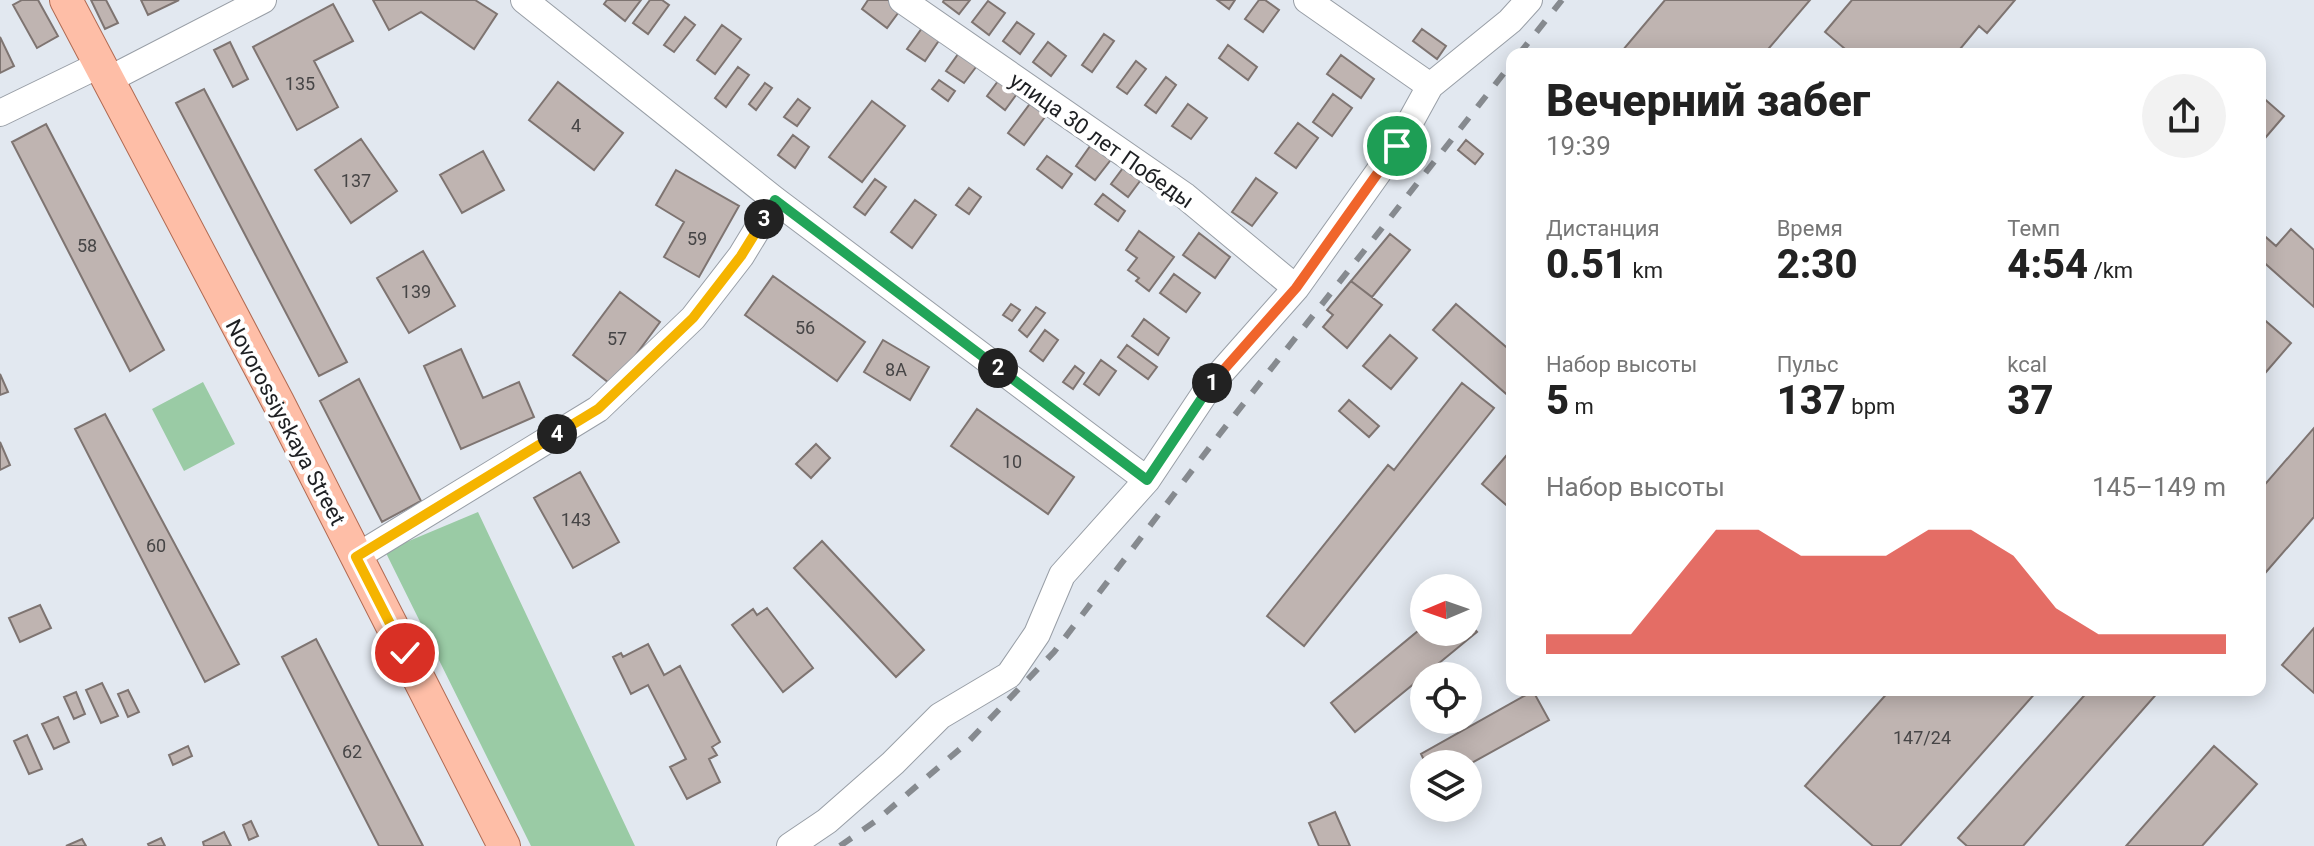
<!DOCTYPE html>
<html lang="ru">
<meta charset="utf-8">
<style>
:root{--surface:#fff;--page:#f2f2f2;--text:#222;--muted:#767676;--accent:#d93025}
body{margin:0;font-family:Roboto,sans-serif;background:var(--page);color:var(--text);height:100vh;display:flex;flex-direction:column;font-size:30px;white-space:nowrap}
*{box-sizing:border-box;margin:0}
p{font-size:26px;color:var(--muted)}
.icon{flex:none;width:44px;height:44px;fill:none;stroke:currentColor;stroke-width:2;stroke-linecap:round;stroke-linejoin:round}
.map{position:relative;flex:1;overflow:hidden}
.panel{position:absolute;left:1506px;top:48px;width:760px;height:648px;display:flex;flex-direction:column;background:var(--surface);border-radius:16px;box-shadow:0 4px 20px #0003}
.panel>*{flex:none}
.needle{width:52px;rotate:268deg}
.tools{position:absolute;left:1410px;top:574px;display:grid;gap:16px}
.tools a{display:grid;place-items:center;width:72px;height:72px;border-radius:50%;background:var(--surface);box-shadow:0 4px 20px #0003;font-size:40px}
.pin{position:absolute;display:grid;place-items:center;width:68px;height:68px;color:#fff;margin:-34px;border:4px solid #fff;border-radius:50%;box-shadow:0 2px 8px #0007}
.km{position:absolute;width:40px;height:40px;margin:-20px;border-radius:50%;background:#222;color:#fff;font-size:22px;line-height:40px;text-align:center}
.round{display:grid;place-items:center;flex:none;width:84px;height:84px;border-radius:42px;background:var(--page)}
.summary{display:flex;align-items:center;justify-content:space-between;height:136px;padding:0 40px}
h1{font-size:44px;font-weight:800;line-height:60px}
.figures{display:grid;grid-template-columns:repeat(3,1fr);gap:12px;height:136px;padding:8px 40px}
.figures div{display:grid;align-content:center}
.figures b{font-size:40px;font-weight:800}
.figures small{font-size:22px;font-weight:400}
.figures p{font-size:22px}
.chart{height:224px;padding:16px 40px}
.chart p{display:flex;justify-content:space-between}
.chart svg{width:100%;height:144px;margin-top:8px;fill:var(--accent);opacity:.7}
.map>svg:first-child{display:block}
.green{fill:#9acba5}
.building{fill:#bfb4b1;stroke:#7e7471;stroke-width:2}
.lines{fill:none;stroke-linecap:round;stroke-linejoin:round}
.minor-casing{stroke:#989ea6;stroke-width:28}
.major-casing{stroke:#b06a52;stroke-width:34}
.minor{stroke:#fff;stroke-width:26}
.major{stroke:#febea7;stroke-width:32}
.rail{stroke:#868a8f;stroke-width:6;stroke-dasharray:14 14;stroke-linecap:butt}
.split-1-casing{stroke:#fff;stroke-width:16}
.split-2-casing{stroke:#fff;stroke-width:16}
.split-3-casing{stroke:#fff;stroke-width:16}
.split-4-casing{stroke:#fff;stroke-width:16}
.split-5-casing{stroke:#fff;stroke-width:16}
.split-1{stroke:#f0652b;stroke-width:10}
.split-2{stroke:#22a559;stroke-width:10}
.split-3{stroke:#22a559;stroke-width:10}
.split-4{stroke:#f5b400;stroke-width:10}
.split-5{stroke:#f5b400;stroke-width:10}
.labels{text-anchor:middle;stroke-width:8;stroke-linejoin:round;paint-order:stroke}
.number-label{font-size:18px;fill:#464546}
.street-label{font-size:22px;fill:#1e2023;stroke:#fff}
</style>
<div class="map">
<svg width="2314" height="846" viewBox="0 0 2314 846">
<rect width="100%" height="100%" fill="#e2e8f0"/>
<!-- green -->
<path class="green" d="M203,382l32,62 -51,27 -32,-62z
M478,512l157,334h-104l-146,-295z"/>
<!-- building -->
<path class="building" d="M22,0h16l20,36 -21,12 -24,-43z
M91,0h15l12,23 -13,6z
M141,0h38l-31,15z
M373,0h102l22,14 -23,35 -53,-37 -32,18z
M607,0h34l-16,21 -21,-17z
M650,0h12l7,5 -21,29 -15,-11z
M868,0h20l13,9 -14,19 -25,-19z
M944,0h26l-11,14 -16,-12z
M1217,0h18l-6,9z
M1259,0h6l14,10 -16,22 -18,-13z
M1665,0h145l-46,54h-138l-4,-3z
M1852,0h163l-28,33 -8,-7 -23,28h-105l-26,-22z
M988,1l17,12 -16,22 -17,-13z
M333,4l20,37 -39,20 24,46 -41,23 -44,-83z
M685,17l10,8 -21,27 -10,-7z
M1017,22l17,12 -14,20 -17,-13z
M925,24l17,12 -17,25 -18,-12z
M722,25l19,14 -26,35 -18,-14z
M1422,29l24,17 -9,13 -24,-18z
M1104,34l10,7 -22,31 -10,-7z
M0,37l14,29 -14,7z
M230,42l18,37 -15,8 -19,-37z
M1048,42l18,14 -15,20 -18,-14z
M1228,45l29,22 -9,13 -29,-22z
M961,50l18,13 -15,20 -18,-12z
M1341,55l33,24 -13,19 -34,-24z
M1136,61l10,8 -19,25 -10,-7z
M738,67l11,8 -23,32 -11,-9z
M1001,77l18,14 -14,19 -18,-14z
M1166,77l10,8 -20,28 -11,-8z
M939,80l16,11 -7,10 -16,-12z
M558,82l65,51 -29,37 -65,-50z
M765,83l7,5 -16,22 -7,-6z
M204,89l143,273 -28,14 -143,-273z
M1333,94l19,14 -20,28 -19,-14z
M2260,95l24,21 -24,28z
M798,99l12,9 -13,18 -13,-9z
M872,101l33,25 -43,56 -33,-25z
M1032,101l16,12 -24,32 -16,-12z
M1188,104l19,14 -16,21 -19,-13z
M1298,123l20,15 -22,30 -21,-15z
M46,124l118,226 -34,21 -118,-229z
M793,135l16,12 -14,21 -17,-13z
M361,139l36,52 -46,32 -36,-53z
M1466,140l17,14 -8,10 -17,-14z
M1093,142l20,15 -18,23 -19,-14z
M483,151l21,39 -42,23 -22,-38z
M1047,156l25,18 -10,14 -25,-19z
M1126,164l17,13 -15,20 -17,-13z
M676,170l63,36 -40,71 -35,-20 20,-35 -28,-17z
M1256,178l21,15 -25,33 -20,-14z
M875,179l11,8 -21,28 -11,-8z
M969,188l12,9 -12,17 -13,-9z
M1103,194l22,17 -7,10 -23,-17z
M915,200l21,15 -24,33 -21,-16z
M2291,229l23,21v57l-54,-48v-27l16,14z
M1139,231l35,26 -25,34 -13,-10 3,-3 -11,-8 9,-12 -11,-8z
M1199,233l31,24 -15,21 -32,-23z
M1390,234l20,16 -38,47 -21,-16z
M423,251l32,55 -46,27 -32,-55z
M1174,274l26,19 -14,19 -26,-19z
M773,276l92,66 -28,39 -92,-66z
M1351,281l31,24 -35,43 -24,-21 10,-12 -6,-5z
M620,292l40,30 -47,64 -40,-31z
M1011,304l9,6 -8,11 -9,-6z
M1456,304l56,48v47l-79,-69z
M1036,307l9,6 -18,24 -8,-7z
M2260,316l31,27 -31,36z
M1144,319l25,19 -11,17 -26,-19z
M1045,330l13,10 -15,21 -13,-10z
M1390,335l27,23 -26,31 -28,-23z
M883,340l46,27 -19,33 -46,-28z
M1127,345l30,22 -9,12 -30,-22z
M461,349l22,49 36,-16 15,35 -73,32 -37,-83z
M1101,360l15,11 -17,24 -15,-11z
M1075,366l9,7 -11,16 -10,-7z
M0,374l8,18 -8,3z
M359,379l62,122 -39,21 -62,-121z
M1462,383l32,25 -190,238 -37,-30 121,-151 6,5z
M1349,400l30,26 -10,11 -30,-26z
M977,409l97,68 -26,37 -97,-68z
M105,414l134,250 -34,18 -130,-253z
M2314,428v89l-54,62v-89z
M0,442l10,23 -10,5z
M816,444l14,14 -19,20 -15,-14z
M1512,449v61l-30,-26z
M580,472l39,70 -46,26 -39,-70z
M822,541l102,109 -28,27 -102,-109z
M40,605l11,23 -31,14 -11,-24z
M767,608l46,60 -30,24 -51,-67 21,-16 4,6z
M1468,622l9,10 -122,100 -24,-29 93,-77v6h44z
M2314,628v65l-32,-28z
M316,639l107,207h-44l-97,-189z
M648,644l16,31 16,-9 40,76 -8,5 5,8 -8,4 11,23 -33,17 -17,-32 16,-8 -38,-74 -17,9 -18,-37 8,-4 2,4z
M102,683l16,33 -17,7 -15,-33z
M128,690l11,22 -11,5 -10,-23z
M1890,690h148l-138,156h-27l-68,-60z
M2089,690h71l-137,156h-56l-9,-8z
M1533,691l16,29 -81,45 -42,-1 -5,-10z
M76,692l9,22 -11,5 -10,-22z
M58,717l11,25 -15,7 -12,-25z
M27,735l15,34 -13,5 -15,-33z
M188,746l4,10 -19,9 -4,-10z
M2214,746l43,38 -55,62h-76z
M1335,812l15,34h-31l-10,-23z
M251,821l7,15 -9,4 -6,-15z
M224,832l7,14h-27l-1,-4z
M161,838l4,8h-16l-1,-2z
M82,839l4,7h-20z"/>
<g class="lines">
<!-- minor casing -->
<g class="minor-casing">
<path id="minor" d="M524,0l251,200 372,280
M902,0l283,196 111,92
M1307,0l123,86
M106,81l157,-81
M0,113l99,-48
M356,557l242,-148 95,-91 48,-62 34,-56
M790,846l37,-25 66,-58 47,-47 69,-41 28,-41 25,-59 85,-95 64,-96 85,-96 101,-142 33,-60 80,-65 19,-21"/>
</g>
<!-- major casing -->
<g class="major-casing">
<path id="major" d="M66,0l212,402 226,444"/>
</g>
<!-- minor -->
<use href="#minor" class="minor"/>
<!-- major -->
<use href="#major" class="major"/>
<!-- rail -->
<path class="rail" d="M1519,54l43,-54
M840,846l37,-26 91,-78 86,-90 165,-217 293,-372"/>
</g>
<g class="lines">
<!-- split-1 casing -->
<g class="split-1-casing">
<path id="split-1" d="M1212,383l84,-95 101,-142"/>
</g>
<!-- split-2 casing -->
<g class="split-2-casing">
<path id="split-2" d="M998,368l149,112 65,-97"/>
</g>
<!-- split-3 casing -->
<g class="split-3-casing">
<path id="split-3" d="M764,219l11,-19 223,168"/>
</g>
<!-- split-4 casing -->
<g class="split-4-casing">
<path id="split-4" d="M557,434l41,-25 95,-91 48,-62 23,-37"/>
</g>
<!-- split-5 casing -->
<g class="split-5-casing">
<path id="split-5" d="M405,653l-49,-96 201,-123"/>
</g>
<!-- split-1 -->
<use href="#split-1" class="split-1"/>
<!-- split-2 -->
<use href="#split-2" class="split-2"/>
<!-- split-3 -->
<use href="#split-3" class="split-3"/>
<!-- split-4 -->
<use href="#split-4" class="split-4"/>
<!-- split-5 -->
<use href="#split-5" class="split-5"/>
</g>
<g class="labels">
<!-- number labels -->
<g class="number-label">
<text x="300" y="90">135</text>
<text x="576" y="132">4</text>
<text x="356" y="187">137</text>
<text x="697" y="245">59</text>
<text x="87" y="252">58</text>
<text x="416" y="298">139</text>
<text x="805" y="334">56</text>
<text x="617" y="345">57</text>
<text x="896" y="376">8А</text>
<text x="1012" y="468">10</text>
<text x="576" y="526">143</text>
<text x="156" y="552">60</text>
<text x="1922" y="744">147/24</text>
<text x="352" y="758">62</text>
</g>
<!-- street labels -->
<g class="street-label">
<text transform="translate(1102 140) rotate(35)" y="8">улица 30 лет Победы</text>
<text transform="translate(286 422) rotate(62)" y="8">Novorossiyskaya Street</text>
</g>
</g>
</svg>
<div class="tools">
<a><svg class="needle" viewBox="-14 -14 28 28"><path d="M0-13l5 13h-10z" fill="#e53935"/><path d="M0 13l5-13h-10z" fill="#767676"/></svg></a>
<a><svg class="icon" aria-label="locate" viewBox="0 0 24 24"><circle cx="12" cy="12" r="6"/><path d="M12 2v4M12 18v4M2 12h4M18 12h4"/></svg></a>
<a><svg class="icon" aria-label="layers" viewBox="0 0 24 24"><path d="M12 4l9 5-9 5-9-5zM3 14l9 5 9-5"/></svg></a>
</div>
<div class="pin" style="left:1397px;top:146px;background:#1e9e55"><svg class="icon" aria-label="arrive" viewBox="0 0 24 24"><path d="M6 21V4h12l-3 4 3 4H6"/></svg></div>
<div class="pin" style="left:405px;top:653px;background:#d93025"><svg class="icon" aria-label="check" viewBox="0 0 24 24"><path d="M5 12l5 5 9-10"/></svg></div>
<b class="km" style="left:1212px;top:383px">1</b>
<b class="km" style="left:998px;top:368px">2</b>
<b class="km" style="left:764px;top:219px">3</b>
<b class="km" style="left:557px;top:434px">4</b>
<section class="panel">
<div class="summary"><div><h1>Вечерний забег</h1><p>19:39</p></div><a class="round"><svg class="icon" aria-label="share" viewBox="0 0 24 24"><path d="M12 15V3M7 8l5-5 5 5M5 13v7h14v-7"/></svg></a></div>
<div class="figures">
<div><p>Дистанция</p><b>0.51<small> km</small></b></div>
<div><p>Время</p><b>2:30</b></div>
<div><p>Темп</p><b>4:54<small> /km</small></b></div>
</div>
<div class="figures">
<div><p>Набор высоты</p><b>5<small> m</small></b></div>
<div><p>Пульс</p><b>137<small> bpm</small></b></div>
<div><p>kcal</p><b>37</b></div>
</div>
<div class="chart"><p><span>Набор высоты</span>145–149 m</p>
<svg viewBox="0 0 160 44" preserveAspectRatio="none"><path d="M0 44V38L10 38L20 38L30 22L40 6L50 6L60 14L70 14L80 14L90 6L100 6L110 14L120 30L130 38L140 38L150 38L160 38V44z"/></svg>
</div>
</section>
</div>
